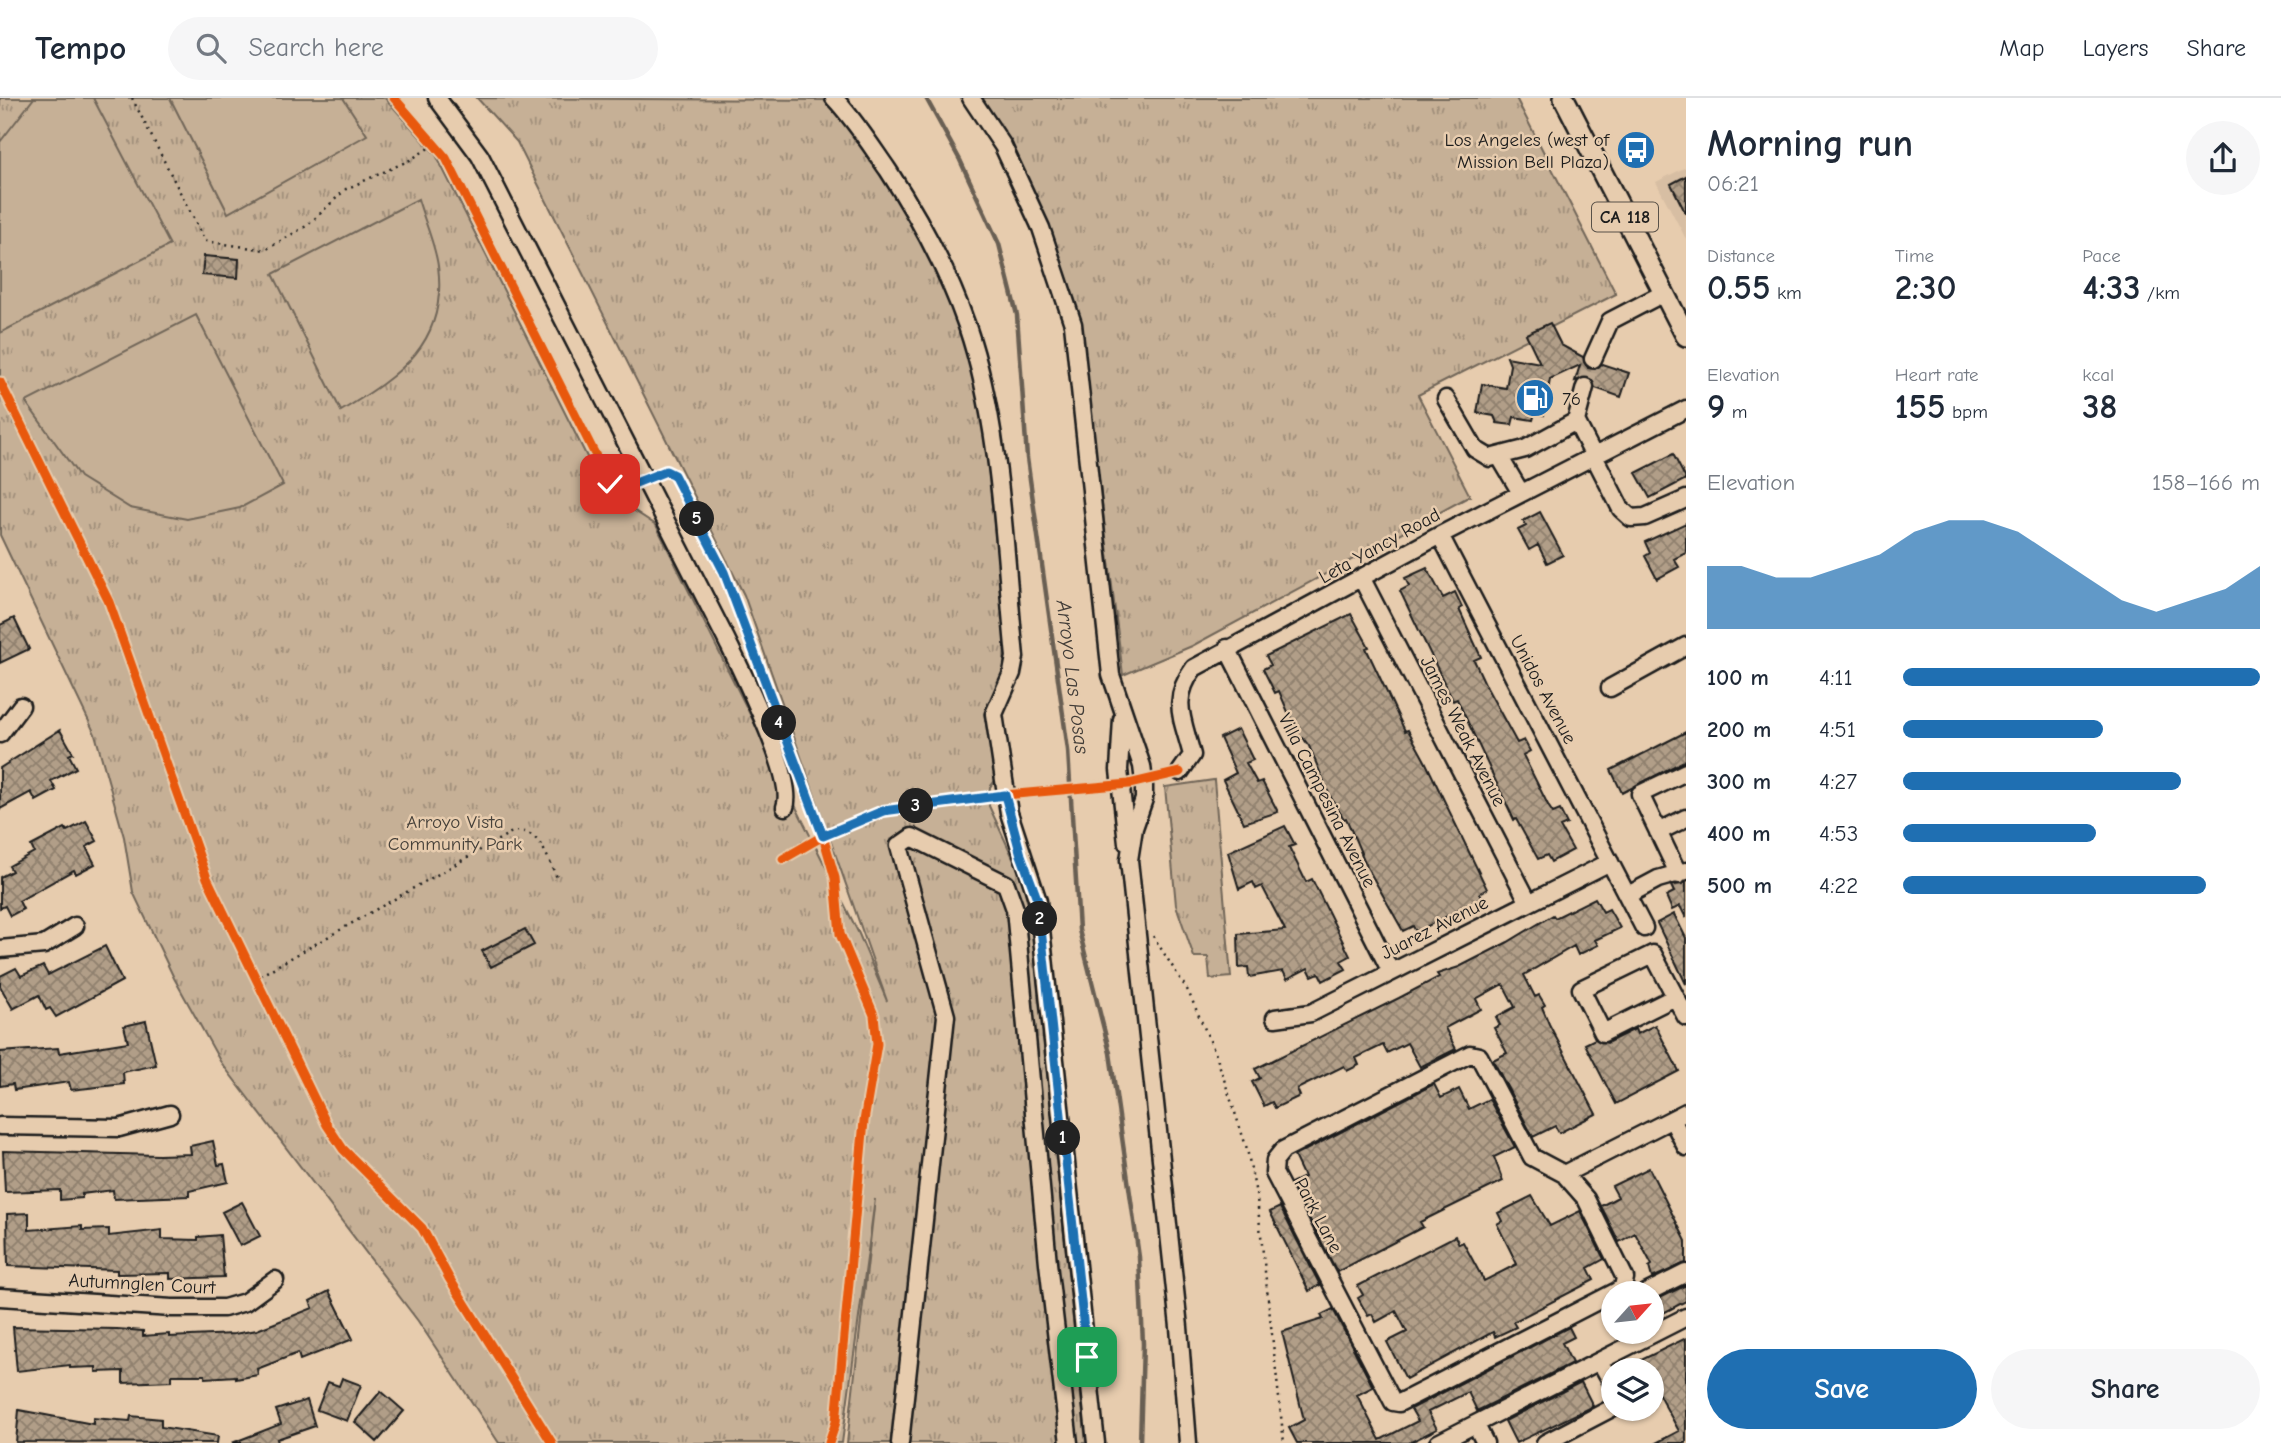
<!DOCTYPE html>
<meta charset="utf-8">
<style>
:root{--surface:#fff;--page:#f6f6f7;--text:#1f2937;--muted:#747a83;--line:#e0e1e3;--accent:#1f6fb2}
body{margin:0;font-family:"Comic Neue",sans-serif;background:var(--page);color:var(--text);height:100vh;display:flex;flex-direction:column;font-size:26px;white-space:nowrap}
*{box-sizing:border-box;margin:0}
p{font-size:23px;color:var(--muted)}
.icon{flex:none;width:38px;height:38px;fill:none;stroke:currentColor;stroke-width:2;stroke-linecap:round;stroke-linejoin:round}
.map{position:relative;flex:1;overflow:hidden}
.drawer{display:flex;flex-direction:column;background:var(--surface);width:595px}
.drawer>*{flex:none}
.needle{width:46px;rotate:63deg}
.fabs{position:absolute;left:1601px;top:1183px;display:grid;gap:14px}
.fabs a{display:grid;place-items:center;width:63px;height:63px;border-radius:50%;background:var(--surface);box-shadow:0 2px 5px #0004;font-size:35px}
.pin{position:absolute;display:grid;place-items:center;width:60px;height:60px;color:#fff;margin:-30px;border-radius:14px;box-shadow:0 4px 10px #0006}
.km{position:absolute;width:35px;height:35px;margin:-18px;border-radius:50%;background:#222;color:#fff;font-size:19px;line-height:35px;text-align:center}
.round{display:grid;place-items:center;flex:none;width:74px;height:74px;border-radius:37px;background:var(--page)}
.overview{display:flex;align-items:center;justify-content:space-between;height:119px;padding:0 21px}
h1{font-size:38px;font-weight:700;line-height:52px}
.figures{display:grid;grid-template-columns:repeat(3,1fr);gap:10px;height:119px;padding:7px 21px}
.figures div{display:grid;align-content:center}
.figures b{font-size:35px;font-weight:700}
.figures small{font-size:19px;font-weight:400}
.figures p{font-size:19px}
.chart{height:196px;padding:14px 21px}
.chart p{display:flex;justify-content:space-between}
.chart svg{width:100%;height:126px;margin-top:7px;fill:var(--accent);opacity:.7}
.primary-button{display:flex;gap:14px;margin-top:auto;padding:14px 21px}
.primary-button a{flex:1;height:80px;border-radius:42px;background:var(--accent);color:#fff;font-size:28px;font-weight:700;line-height:80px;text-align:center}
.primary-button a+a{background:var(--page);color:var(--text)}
ul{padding:0 21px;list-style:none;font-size:23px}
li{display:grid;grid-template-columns:112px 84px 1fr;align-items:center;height:52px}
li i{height:18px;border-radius:9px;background:var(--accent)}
header{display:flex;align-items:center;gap:42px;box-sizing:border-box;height:98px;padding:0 35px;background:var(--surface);border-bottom:2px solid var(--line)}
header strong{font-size:33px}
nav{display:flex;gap:38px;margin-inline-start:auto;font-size:24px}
.search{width:490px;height:63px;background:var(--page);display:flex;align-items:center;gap:18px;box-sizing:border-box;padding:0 24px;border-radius:38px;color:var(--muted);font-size:26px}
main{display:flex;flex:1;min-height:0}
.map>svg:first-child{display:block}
.built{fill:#d7bea3}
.grass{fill:url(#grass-tufts);stroke:#716659;stroke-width:2}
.garden{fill:#c6b096;stroke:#716659;stroke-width:2}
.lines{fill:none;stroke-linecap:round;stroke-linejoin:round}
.stream{stroke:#695f53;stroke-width:4.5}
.building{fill:url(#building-cross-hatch);stroke:#1c1c1c;stroke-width:2}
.minor-tunnel{stroke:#bea991;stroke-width:16;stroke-dasharray:16 8;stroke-linecap:butt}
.minor-casing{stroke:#1c1c1c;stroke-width:21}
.major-casing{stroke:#1c1c1c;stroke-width:24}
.path{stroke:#1c1c1c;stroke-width:2.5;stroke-dasharray:2 5;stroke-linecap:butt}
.minor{stroke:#e7ccae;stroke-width:16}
.major{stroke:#e7ccae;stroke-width:19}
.cycleway-casing{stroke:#e7ccae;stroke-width:13}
.cycleway{stroke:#e8590c;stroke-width:9}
.route-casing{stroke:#fff;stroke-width:14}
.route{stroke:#1f6fb2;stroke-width:9}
.labels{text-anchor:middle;stroke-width:5;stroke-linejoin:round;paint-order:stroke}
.shield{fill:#e7ccae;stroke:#595148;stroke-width:2}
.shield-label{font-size:18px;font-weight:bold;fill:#1c1c1c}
.poi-label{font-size:19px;fill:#1c1c1c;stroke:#e7ccae;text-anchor:end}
.street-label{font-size:19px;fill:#1c1c1c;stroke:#e7ccae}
.park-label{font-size:19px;fill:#46413a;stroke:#e7ccae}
.water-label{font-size:21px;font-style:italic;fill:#423d38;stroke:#e7ccae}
</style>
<header>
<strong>Tempo</strong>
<div class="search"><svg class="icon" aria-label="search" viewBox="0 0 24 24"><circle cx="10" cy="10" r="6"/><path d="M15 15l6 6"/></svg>Search here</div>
<nav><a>Map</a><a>Layers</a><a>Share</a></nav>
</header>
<main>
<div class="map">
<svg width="1686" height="1345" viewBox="0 0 1686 1345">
<defs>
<pattern id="grass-tufts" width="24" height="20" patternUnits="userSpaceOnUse" patternTransform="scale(1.75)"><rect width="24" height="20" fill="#c6b096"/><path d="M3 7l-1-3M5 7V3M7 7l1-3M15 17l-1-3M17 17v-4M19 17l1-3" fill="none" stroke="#a08e7a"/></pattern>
<pattern id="building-cross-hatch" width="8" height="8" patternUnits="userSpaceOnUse" patternTransform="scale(1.75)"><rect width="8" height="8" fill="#b19e88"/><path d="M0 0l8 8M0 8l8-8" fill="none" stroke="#8f806e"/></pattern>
</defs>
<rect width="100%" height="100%" fill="#e7ccae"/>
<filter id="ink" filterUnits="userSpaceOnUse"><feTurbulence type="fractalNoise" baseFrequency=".0143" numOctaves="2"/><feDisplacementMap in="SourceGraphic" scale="14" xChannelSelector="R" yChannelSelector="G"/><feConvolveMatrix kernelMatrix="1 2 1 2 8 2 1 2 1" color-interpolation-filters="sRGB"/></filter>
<g filter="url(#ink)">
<!-- built -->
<path class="built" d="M1686,69v72l-30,-57z"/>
<!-- grass -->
<path class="grass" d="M0,0h385l51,57 168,336 52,34 203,409 28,67 -143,-406 -227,-453 -40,-44 350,2 37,46 46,68 37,79 19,54 18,80 21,203 -1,42 -20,42 13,64 -7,9 -1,19 33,71 9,43 55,523h-239l28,-244 -33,244h-343l-81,-122 -198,-260 -46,-83 -41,-86 -9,-55 -29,-103 -95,-199z
M978,0h538l100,196 -198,101 52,101 -278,150 -69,29 -43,-349z
M1214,682l17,197 -21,2 -2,-22h-14l-18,-52 -11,-118z"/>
<!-- garden -->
<path class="garden" d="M34,0h59l77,147 -170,88v-191z
M170,0h173l24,37 -139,78z
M418,101c6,21 17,45 20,67 10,77 -38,109 -97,145l-68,-137z
M196,217l87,170 -43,23 -53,11 -57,-11 -50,-31 -54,-75z"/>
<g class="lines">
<!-- stream -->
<path class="stream" d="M926,0l34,62 39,84 18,71 10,143 41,292 11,180 31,123 29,204 4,87 -3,99"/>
</g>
<!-- building -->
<path class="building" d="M1686,78v38l-15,-30z
M204,158l35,3 -1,19 -36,-3z
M1550,225l11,22 22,12 5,11 7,1 7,-5 27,9 -8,24 -26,-9 -7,-11 -13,4 5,-16 -30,14 -6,36 -9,-2 -2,7 -19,-3 -2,8 -15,-2 -3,-7 -17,-3 5,-29 24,4 4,-23 -3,-8 33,6 -14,-29z
M1673,356l13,25 -36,19 -14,-25z
M1540,414l23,43 -16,8 -9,-18 -9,5 -11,-20 8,-4 -3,-5z
M1686,425v30l-12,6 5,8 -22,12 -12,-23 5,-3 -5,-11z
M1427,470l16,30 12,-6 7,15 -3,2 22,48 -7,3 13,28 30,55 7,-3 6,11 -7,4 26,52 4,6 7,-3 7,14 -7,3 13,23 -22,12 -4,-7 -9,4 -22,-40 -2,1 -57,-121 -4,2 -53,-110 9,-5 -4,-8z
M1351,516l18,33 -3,1 39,83 3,-1 17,31 62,128 -7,4 3,5 -67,34 -3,-6 -10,5 -36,-64 -21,-49 -2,1 -14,-23 -21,-50 -6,-8 -3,2 -21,-49 -4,2 -12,-24 8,-4 -5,-9z
M14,520l15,31 -29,14v-38z
M1238,631l15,31 -7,3 11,20 5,-2 16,31 -34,11 -21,-43 13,-7 -16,-35z
M60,632l13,23 -4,2 7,13 -25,13 5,9 -20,11 -5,-9 -31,17v-41z
M1686,634v28l-64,33 -11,-23z
M86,723l11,20 -11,6 9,17 -19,10 -2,-4 -55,31 4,8 -13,7 -5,-10 -5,2v-31l12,-6 -3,-5 25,-14 -3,-6 34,-18 2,3z
M1285,728l10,19 -6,2 17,35 6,-3 38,77 -9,5 5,8 -23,12 -4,-8 -7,3 -4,-8 -21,11 -4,-8 -34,6 -1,-10 -9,1 -1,-34 47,-4 -23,-44 -6,3 -3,-7 -14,7 -11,-37z
M1686,784v36l-6,-12 -8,4 -6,-14 8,-4 -3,-6z
M1595,800l8,14 6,-3 11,19 -25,12 3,5 -20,10 -4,-9 -50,29 11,22 4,-2 6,10 -3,2 7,17 47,90 -37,19 -4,-7 -22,11 -40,-77 14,-7 -13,-25 6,-3 -4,-8 19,-10 -12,-23 -27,15 5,10 -36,19 11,21 -36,18 -13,-24 -20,10 -4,-8 -27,13 3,7 -12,6 -3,-5 -47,23 3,7 -25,12 -3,-6 -8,4 -12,-24 8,-4 -5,-9 144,-71 40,-21 -2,-3 22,-7 49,-25 45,-27 2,3z
M1674,816l12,24v46l-29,-61z
M525,831l9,16 -43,22 -9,-16z
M105,848l17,35 -66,36 -6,-9 -4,2 -7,-15 -26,14 -13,-23v-10l16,-8 5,8 22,-10 5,9z
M146,923l10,44 -33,7 1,12 -53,6 -2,-8 -55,8 -1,-6 -13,2v-34l58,-4 1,5 69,-11 -4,-16z
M1655,927l24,46 -63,33 -31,-60 10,-5 12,4 28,-14 2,5z
M1434,986l7,14 18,-9 10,20 20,-10 26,48 -21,10 9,24 -83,41 3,5 -86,45 -46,-89 13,-6 -10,-21z
M213,1043l5,24 6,-1 4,18 -39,9v5l-75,3 -1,-9 -31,4v4l-22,2v-10l-55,2 -2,-41 156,4 32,-1 -1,-8z
M1649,1070l37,73v22l-34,15 -3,-11 3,-2 -17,-32 -16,9 -18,-36 17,-9 -6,-11z
M1532,1098l18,30 30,-15 24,48 -16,9 6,12 -81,42 3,5 -21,10 -2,-5 -87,47 -19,-37 20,-10 -11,-21 -20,11 -4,-8 -4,2 -10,-18 5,-3 -5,-9 97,-50 4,8 4,-2 21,39 33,-17 -20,-40 5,-3 -4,-8z
M242,1104l18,34 -20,10 -18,-34z
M1280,1109l40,78 -11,6 -39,-79z
M29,1115v17l53,-4v4l27,-1v7l53,-6v9l36,1v-3l22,-2 4,42 -54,2v-6l-53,1v-4l-109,-4 -1,-52z
M1686,1187v16l-34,18v-17z
M329,1193l24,48 -53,21 -2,-7 -41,16 1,6 -22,4v-3l-31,2v-3h-33v6l-49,2v-12l-27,1v-5l-26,1v-3l-53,6 -4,-44 104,2 26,2v5l26,-2v3l65,-3 23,-4 56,-22 -3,-7z
M1333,1211l40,78 -16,8 23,45 38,-19 -7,-12 158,-82 5,10 -12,6 10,20 -95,48 -9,-19 -40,20 9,17 -28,14h-112l-8,-15 15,-8 -22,-88 41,-13 -2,-4z
M1686,1240v105h-30l23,-12 -21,-38 -6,3v-26h-31z
M342,1280l19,7 -14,36 -30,-11 11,-28 11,4z
M1581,1284l12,24 -77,37 -11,-22z
M381,1293l23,20 -27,31 -22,-20z
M307,1302l8,26 -38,13 1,4h-46l49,-19 -5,-14z
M19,1312l74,14v-6l37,3 1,-5 30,3v8l57,9 -1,7 -201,-1z"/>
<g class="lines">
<!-- minor-tunnel -->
<path class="minor-tunnel" d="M1585,289l8,-28"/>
<!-- minor casing -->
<g class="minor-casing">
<path id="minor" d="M437,0l43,58 246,483c15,31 70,140 59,168
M834,0c21,22 37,48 54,72 32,49 60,101 79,156 35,103 37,223 48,331l-3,16 -18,41 15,99 29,88 58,542
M971,0l32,48 38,82 32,96 38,351 31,91 2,16v17l-10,29 -5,32 50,467 9,116
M1593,261l17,-38 52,-27
M1446,301l29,50 15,9 35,-9 51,-28 45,88 10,9 14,-1 41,-18
M1576,323l9,-34
M1499,358l22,37
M1440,437l204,393
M1362,481l167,324
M1227,550l164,324
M1610,590l76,-42
M1122,621l-3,51 8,73
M0,636l21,-28
M1180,674l12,-17c-9,-36 -22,-55 2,-87l246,-133 246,-126
M1658,734l28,-14
M1679,777l-39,-81 46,-22
M1628,797l30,-16 28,-8
M0,851l44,-4 31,-19
M1675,899l-72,36 -22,-44 72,-35 33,63
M1275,920l36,-5 299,-151
M1470,956l9,2 53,101 32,17 22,25 39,79 -2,9 -6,4 -218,112 -6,-1 -119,-229 1,-13 8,-10z
M1672,1021l14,28
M0,1028l119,2 51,-14
M1564,1076l122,-62
M1646,1195l40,-20
M0,1199l172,11h52l21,-6 30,-22
M1600,1263l14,25
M1476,1327l9,18
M900,1345l46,-427 -47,-170 13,-9 94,47 9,25 33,354 21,180
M1438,1345l248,-126
M1545,1345l69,-36"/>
</g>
<!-- major casing -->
<g class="major-casing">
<path id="major" d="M1564,0l122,238"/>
</g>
<!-- path -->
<path class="path" d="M132,0l73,143 60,9 43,-25 38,-36 64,-29 25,-16
M1153,838l35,55 27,61 32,97 10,50 27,244
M254,881l258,-147c27,-6 34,24 45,45"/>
<!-- minor -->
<use href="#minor" class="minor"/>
<!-- major -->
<use href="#major" class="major"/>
<!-- cycleway casing -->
<g class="cycleway-casing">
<path id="cycleway" d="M394,0l52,60 164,326 13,5 43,-17 8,3 51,97 98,264 12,42 5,56 34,81 3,29 -13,77 -28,301 -7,21
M0,284l109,220 98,276 120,247 16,24 79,79 27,50 103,165
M783,761l40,-23 60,-25 122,-16 124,-11 51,-12"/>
</g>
<!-- cycleway -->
<use href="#cycleway" class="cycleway"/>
</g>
</g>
<g class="lines" filter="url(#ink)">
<!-- route casing -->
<g class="route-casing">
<path id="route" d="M610,386l13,4 43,-17 8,4 50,97 99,264 60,-25 122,-16 16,60 17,46 49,456"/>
</g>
<!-- route -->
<use href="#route" class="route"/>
</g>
<!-- icons -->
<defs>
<g id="bus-disc" transform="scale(2.0125)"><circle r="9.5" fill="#1f6fb2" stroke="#e7ccae"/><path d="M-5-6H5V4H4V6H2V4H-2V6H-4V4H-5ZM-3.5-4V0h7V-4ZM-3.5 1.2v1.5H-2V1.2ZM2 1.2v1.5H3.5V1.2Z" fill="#fff"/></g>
<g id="fuel-disc" transform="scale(2.0125)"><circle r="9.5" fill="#1f6fb2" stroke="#e7ccae"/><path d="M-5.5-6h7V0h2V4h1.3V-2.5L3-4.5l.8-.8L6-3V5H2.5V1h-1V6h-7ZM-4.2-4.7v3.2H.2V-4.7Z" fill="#fff"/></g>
</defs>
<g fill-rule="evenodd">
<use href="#bus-disc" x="1636" y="52"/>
<use href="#fuel-disc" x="1535" y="300"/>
</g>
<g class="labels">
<!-- shield labels -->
<rect class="shield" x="1592" y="104.5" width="66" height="29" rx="5"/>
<g class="shield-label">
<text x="1625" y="125">CA 118</text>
</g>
<!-- poi labels -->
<g class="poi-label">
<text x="1609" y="48">Los Angeles (west of<tspan x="1609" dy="22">Mission Bell Plaza)</tspan></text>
<text x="1562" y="307" text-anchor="start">76</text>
</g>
<!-- street labels -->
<g class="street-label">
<text transform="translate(1379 447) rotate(-29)" y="7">Leta Yancy Road</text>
<text transform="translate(1544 591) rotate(62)" y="7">Unidos Avenue</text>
<text transform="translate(1464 633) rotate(63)" y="7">James Weak Avenue</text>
<text transform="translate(1328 702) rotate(63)" y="7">Villa Campesina Avenue</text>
<text transform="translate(1434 829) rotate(-27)" y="7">Juarez Avenue</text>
<text transform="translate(1319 1117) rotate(62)" y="7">Park Lane</text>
<text transform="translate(142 1185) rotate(3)" y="7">Autumnglen Court</text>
</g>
<!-- park labels -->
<g class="park-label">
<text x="455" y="730">Arroyo Vista<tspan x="455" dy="22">Community Park</tspan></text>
</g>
<!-- water labels -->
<g class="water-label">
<text transform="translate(1073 579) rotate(83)" y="7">Arroyo Las Posas</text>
</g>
</g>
</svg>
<div class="fabs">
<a><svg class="needle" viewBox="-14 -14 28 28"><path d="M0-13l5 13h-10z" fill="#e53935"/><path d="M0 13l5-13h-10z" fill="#747a83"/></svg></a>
<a><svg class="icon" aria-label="layers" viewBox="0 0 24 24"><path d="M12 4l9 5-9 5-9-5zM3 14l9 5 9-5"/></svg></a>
</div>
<div class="pin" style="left:1087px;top:1259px;background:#1e9e55"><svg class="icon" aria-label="arrive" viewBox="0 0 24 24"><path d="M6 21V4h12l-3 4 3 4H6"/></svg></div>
<div class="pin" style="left:610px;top:386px;background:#d93025"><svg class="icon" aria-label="check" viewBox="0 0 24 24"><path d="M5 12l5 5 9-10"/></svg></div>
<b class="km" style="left:1063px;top:1040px">1</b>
<b class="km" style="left:1040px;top:821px">2</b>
<b class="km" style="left:916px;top:708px">3</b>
<b class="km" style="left:779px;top:625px">4</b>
<b class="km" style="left:697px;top:421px">5</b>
</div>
<section class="drawer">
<div class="overview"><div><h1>Morning run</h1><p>06:21</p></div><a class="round"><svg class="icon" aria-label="share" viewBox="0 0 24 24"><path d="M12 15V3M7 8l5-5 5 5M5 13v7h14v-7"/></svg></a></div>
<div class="figures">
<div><p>Distance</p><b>0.55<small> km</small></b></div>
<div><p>Time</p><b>2:30</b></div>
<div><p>Pace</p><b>4:33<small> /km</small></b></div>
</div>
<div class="figures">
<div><p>Elevation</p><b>9<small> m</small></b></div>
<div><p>Heart rate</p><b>155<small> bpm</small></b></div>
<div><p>kcal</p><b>38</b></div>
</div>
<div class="chart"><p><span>Elevation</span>158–166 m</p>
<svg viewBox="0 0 160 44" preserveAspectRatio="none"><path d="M0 44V22L10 22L20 26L30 26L40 22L50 18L60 10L70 6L80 6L90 10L100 18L110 26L120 34L130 38L140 34L150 30L160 22V44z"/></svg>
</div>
<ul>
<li><b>100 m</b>4:11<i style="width:100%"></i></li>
<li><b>200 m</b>4:51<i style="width:56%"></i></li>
<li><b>300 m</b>4:27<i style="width:78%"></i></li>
<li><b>400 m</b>4:53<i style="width:54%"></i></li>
<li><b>500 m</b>4:22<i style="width:85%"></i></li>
</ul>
<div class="primary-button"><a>Save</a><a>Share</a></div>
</section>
</main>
